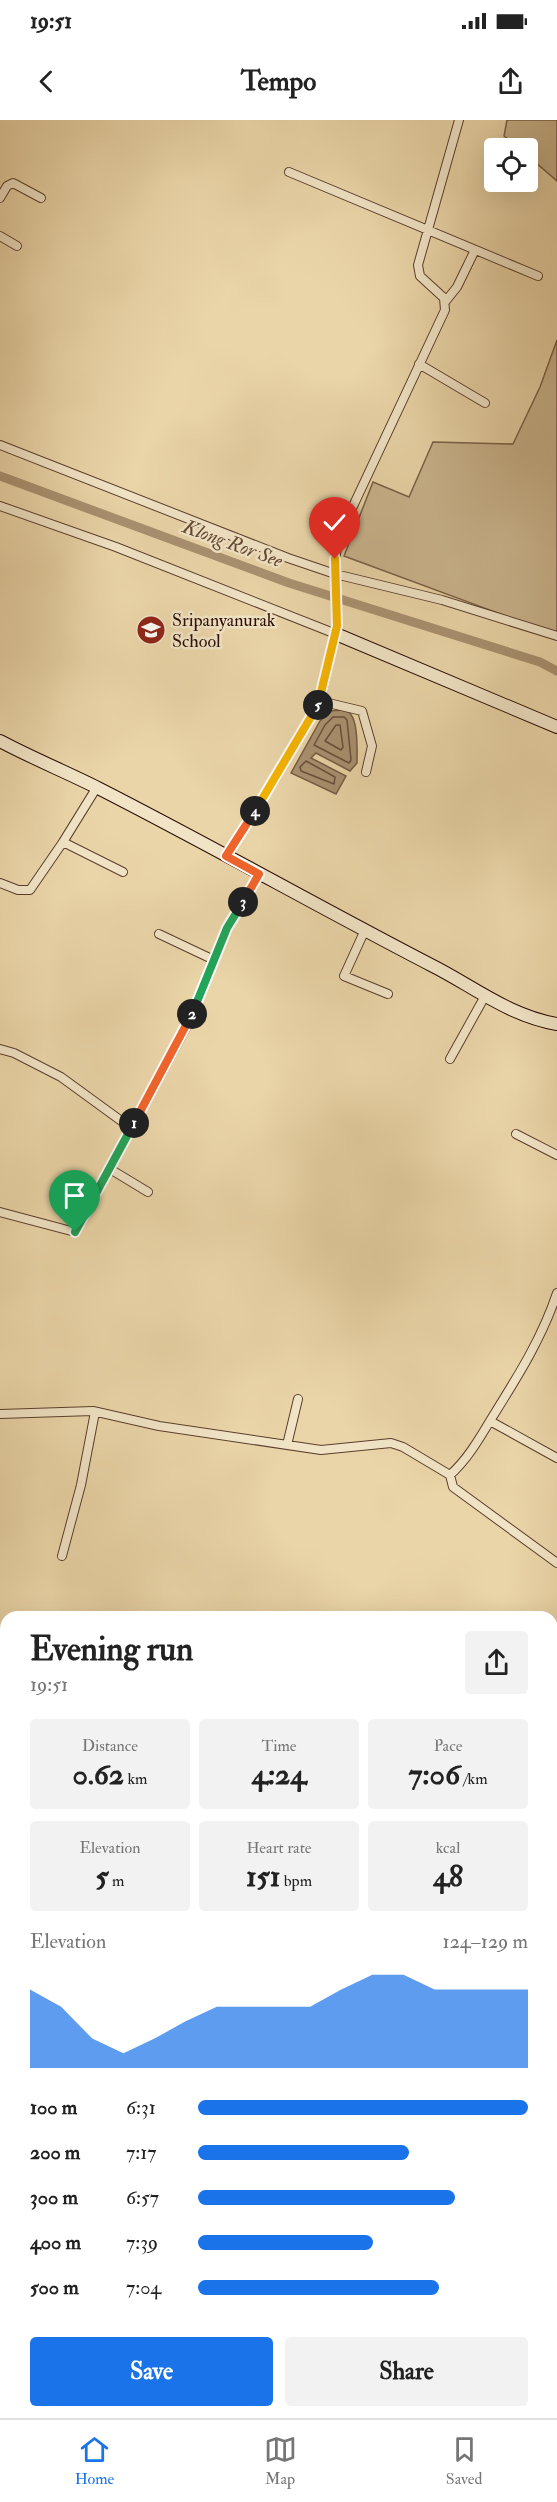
<!DOCTYPE html>
<meta charset="utf-8">
<style>
:root{--surface:#fff;--page:#f2f2f2;--text:#222;--muted:#767676;--line:#e0e0e0;--accent:#1a73e8}
body{margin:0;font-family:"IM FELL Double Pica",serif;background:var(--page);color:var(--text);height:100vh;display:flex;flex-direction:column;font-size:22px;white-space:nowrap}
*{box-sizing:border-box;margin:0}
p{font-size:20px;color:var(--muted)}
.icon{flex:none;width:33px;height:33px;fill:none;stroke:currentColor;stroke-width:2;stroke-linecap:round;stroke-linejoin:round}
.map{position:relative;flex:1;overflow:hidden}
.sheet{position:absolute;left:0px;top:1491px;width:558px;height:807px;display:flex;flex-direction:column;background:var(--surface);border-radius:18px 18px 0 0;box-shadow:0 6px 24px #0002}
.sheet>*{flex:none}
.fabs{position:absolute;left:484px;top:18px;display:grid;gap:12px}
.fabs a{display:grid;place-items:center;width:54px;height:54px;border-radius:6px;background:var(--surface);box-shadow:0 6px 24px #0002;font-size:30px}
.pin{position:absolute;display:grid;place-items:center;width:51px;height:51px;color:#fff;margin:-62px -26px;border-radius:50% 50% 50% 0;rotate:-45deg;box-shadow:0 0 6px #0007}
.pin .icon{rotate:45deg}
.km{position:absolute;width:30px;height:30px;margin:-15px;border-radius:50%;background:#222;color:#fff;font-size:16px;line-height:30px;text-align:center}
.round{display:grid;place-items:center;flex:none;width:63px;height:63px;border-radius:6px;background:var(--page)}
.summary{display:flex;align-items:center;justify-content:space-between;height:102px;padding:0 30px}
h1{font-size:33px;font-weight:700;line-height:45px}
.stats{display:grid;grid-template-columns:repeat(3,1fr);gap:9px;height:102px;padding:6px 30px}
.stats div{display:grid;align-content:center;border-radius:6px;background:var(--page);text-align:center}
.stats b{font-size:30px;font-weight:700}
.stats small{font-size:16px;font-weight:400}
.stats p{font-size:16px}
.chart{height:168px;padding:12px 30px}
.chart p{display:flex;justify-content:space-between}
.chart svg{width:100%;height:108px;margin-top:6px;fill:var(--accent);opacity:.7}
.button{display:flex;gap:12px;margin-top:auto;padding:12px 30px}
.button a{flex:1;height:69px;border-radius:6px;background:var(--accent);color:#fff;font-size:24px;font-weight:700;line-height:69px;text-align:center}
.button a+a{background:var(--page);color:var(--text)}
ul{padding:0 30px;list-style:none;font-size:20px}
li{display:grid;grid-template-columns:96px 72px 1fr;align-items:center;height:45px}
li i{height:15px;border-radius:8px;background:var(--accent)}
.status{display:flex;justify-content:space-between;align-items:center;height:42px;padding:0 30px;background:var(--surface);direction:ltr}
.status svg{height:16px;fill:currentColor}
header{display:flex;justify-content:space-between;align-items:center;height:78px;padding:0 30px;background:var(--surface);font-size:27px;font-weight:700}
.tabs{display:flex;justify-content:space-around;align-items:center;height:84px;border-top:2px solid var(--line);background:var(--surface);font-size:16px;color:var(--muted)}
.tabs a{display:grid;justify-items:center;gap:3px}
.tabs .current{color:var(--accent)}
.map>svg:first-child{display:block}
.green{fill:#c9b38c;stroke:#7a6048;stroke-width:1.5}
.water{fill:#a99170;stroke:#765c44;stroke-width:1.5}
.lines{fill:none;stroke-linecap:round;stroke-linejoin:round}
.shore{stroke:#6a4e3a;stroke-width:1.5}
.canal{stroke:#a99170;stroke-width:9}
.street-casing{stroke:#5a3e2c;stroke-width:10}
.secondary-casing{stroke:#2a0c03;stroke-width:14}
.street{stroke:#f1e4c6;stroke-width:8}
.secondary{stroke:#f1e4c6;stroke-width:12}
.split-1-casing{stroke:#fff;stroke-width:12}
.split-2-casing{stroke:#fff;stroke-width:12}
.split-3-casing{stroke:#fff;stroke-width:12}
.split-4-casing{stroke:#fff;stroke-width:12}
.split-5-casing{stroke:#fff;stroke-width:12}
.split-6-casing{stroke:#fff;stroke-width:12}
.split-1{stroke:#22a559;stroke-width:8}
.split-2{stroke:#f0652b;stroke-width:8}
.split-3{stroke:#22a559;stroke-width:8}
.split-4{stroke:#f0652b;stroke-width:8}
.split-5{stroke:#f5b400;stroke-width:8}
.split-6{stroke:#f5b400;stroke-width:8}
.labels{text-anchor:middle;stroke-width:5;stroke-linejoin:round;paint-order:stroke}
.poi-label{font-size:18px;fill:#2a0c03;stroke:#f1e4c6;text-anchor:start}
.water-label{font-size:20px;font-style:italic;fill:#634834;stroke:#f1e4c6}
</style>
<div class="status"><b>19:51</b><svg viewBox="0 0 49 12"><path d="M0 12V9h3v3zM5 12V6h3v6zM10 12V3h3v9zM15 12V0h3v12zM26 1h20v11H26zM47 4h2v5h-2z"/></svg></div>
<header><svg class="icon" aria-label="back" viewBox="0 0 24 24"><path d="M15 5l-7 7 7 7"/></svg>Tempo<svg class="icon" aria-label="share" viewBox="0 0 24 24"><path d="M12 15V3M7 8l5-5 5 5M5 13v7h14v-7"/></svg></header>
<div class="map">
<svg width="557" height="2298" viewBox="0 0 557 2298">
<rect width="100%" height="100%" fill="#ead5a8"/>
<filter id="stains"><feTurbulence type="fractalNoise" baseFrequency=".00333" numOctaves="4"/><feColorMatrix values="0 0 0 0 .2 0 0 0 0 .09 0 0 0 0 .02 0 0 0 .5 -.17"/></filter>
<radialGradient id="worn" r=".72"><stop offset=".6" stop-color="#630" stop-opacity="0"/><stop offset="1" stop-color="#630" stop-opacity=".3"/></radialGradient>
<!-- green -->
<path class="green" d="M507,0h50v61l-29,-25v-8h-9l-15,-12z
M557,220v295l-213,-79 29,-74 36,15 24,-55 80,2 27,-57z"/>
<!-- water -->
<path class="water" d="M330,591c5,0 12,-2 16,0 13,3 11,40 11,52l-7,8 -34,-18 -5,5 35,18 -10,18 -45,-21 29,-52z"/>
<g class="lines">
<!-- shore -->
<path class="shore" d="M333,597h11l3,3 4,40 -2,3 -35,-18 11,-20z
M336,605h4l3,22 -2,3 -16,-9z
M306,641l29,16 -1,7 -33,-13 -1,-4z"/>
<!-- canal -->
<path class="canal" d="M0,356l289,107 251,79 17,9"/>
<!-- street casing -->
<g class="street-casing">
<path id="street" d="M289,52l249,104
M0,78l7,-12 6,-3 28,15
M0,116l17,10
M445,182l12,-15 18,-37
M419,244l66,39
M0,325l288,113 47,16 107,26 115,36
M0,386l116,41 220,87
M320,581l42,10 10,35 -6,26
M97,667l-34,55 60,30
M226,736l49,-77 45,-78 17,-75 -2,-67 5,-25 105,-224 -1,-12 -24,-22 -2,-11 41,-145
M0,763l18,7h12l33,-48
M364,812l-20,44 44,18
M159,814l55,26
M0,929l14,4 47,24 70,51
M450,939l35,-63
M516,1014l41,21
M110,1049l38,23
M0,1092l75,20 114,-210 38,-94 32,-54
M0,1294l93,-3 66,15 162,24 70,-7 12,4 47,28c18,-16 31,-39 43,-59 25,-40 49,-78 64,-123
M490,1301l67,37
M287,1325l11,-46
M450,1355l3,12 104,76
M62,1436l19,-71 14,-73
M0,1616l6,2
M0,1677l6,-14
M0,1729l6,3
M0,1903l6,3
M0,1997l6,-14
M0,2031l6,3
M552,2099h5
M0,2208l6,-24
M0,2265l6,2
M295,2292l28,6
M436,2298l1,-6"/>
</g>
<!-- secondary casing -->
<g class="secondary-casing">
<path id="secondary" d="M336,514l221,93
M0,621c32,17 66,31 98,47 112,57 221,119 333,177 42,21 78,51 126,59"/>
</g>
<!-- street -->
<use href="#street" class="street"/>
<!-- secondary -->
<use href="#secondary" class="secondary"/>
</g>
<g class="lines">
<!-- split-1 casing -->
<g class="split-1-casing">
<path id="split-1" d="M75,1112l59,-109"/>
</g>
<!-- split-2 casing -->
<g class="split-2-casing">
<path id="split-2" d="M134,1003l58,-109"/>
</g>
<!-- split-3 casing -->
<g class="split-3-casing">
<path id="split-3" d="M192,894l35,-86 16,-26"/>
</g>
<!-- split-4 casing -->
<g class="split-4-casing">
<path id="split-4" d="M243,782l16,-28 -33,-18 29,-45"/>
</g>
<!-- split-5 casing -->
<g class="split-5-casing">
<path id="split-5" d="M255,691l63,-106"/>
</g>
<!-- split-6 casing -->
<g class="split-6-casing">
<path id="split-6" d="M318,585l19,-79 -2,-67"/>
</g>
<!-- split-1 -->
<use href="#split-1" class="split-1"/>
<!-- split-2 -->
<use href="#split-2" class="split-2"/>
<!-- split-3 -->
<use href="#split-3" class="split-3"/>
<!-- split-4 -->
<use href="#split-4" class="split-4"/>
<!-- split-5 -->
<use href="#split-5" class="split-5"/>
<!-- split-6 -->
<use href="#split-6" class="split-6"/>
</g>
<!-- icons -->
<defs>
<g id="school-disc" transform="scale(1.5)"><circle r="9.5" fill="#8f2418" stroke="#f1e4c6"/><path d="M0-5L7-2L0 1L-7-2ZM-4 1L0 2.5L4 1V4Q0 6-4 4Z" fill="#fff"/></g>
</defs>
<g fill-rule="evenodd">
<use href="#school-disc" x="151" y="510"/>
</g>
<g class="labels">
<!-- poi labels -->
<g class="poi-label">
<text x="172" y="506">Sripanyanurak<tspan x="172" dy="21">School</tspan></text>
</g>
<!-- water labels -->
<g class="water-label">
<text transform="translate(233 423) rotate(20)" y="7">Klong Ror See</text>
</g>
</g>
<rect width="100%" height="100%" filter="url(#stains)"/>
<rect width="100%" height="100%" fill="url(#worn)"/>
</svg>
<div class="fabs">
<a><svg class="icon" aria-label="locate" viewBox="0 0 24 24"><circle cx="12" cy="12" r="6"/><path d="M12 2v4M12 18v4M2 12h4M18 12h4"/></svg></a>
</div>
<div class="pin" style="left:75px;top:1112px;background:#1e9e55"><svg class="icon" aria-label="arrive" viewBox="0 0 24 24"><path d="M6 21V4h12l-3 4 3 4H6"/></svg></div>
<div class="pin" style="left:335px;top:439px;background:#d93025"><svg class="icon" aria-label="check" viewBox="0 0 24 24"><path d="M5 12l5 5 9-10"/></svg></div>
<b class="km" style="left:134px;top:1003px">1</b>
<b class="km" style="left:192px;top:894px">2</b>
<b class="km" style="left:243px;top:782px">3</b>
<b class="km" style="left:255px;top:691px">4</b>
<b class="km" style="left:318px;top:585px">5</b>
<section class="sheet">
<div class="summary"><div><h1>Evening run</h1><p>19:51</p></div><a class="round"><svg class="icon" aria-label="share" viewBox="0 0 24 24"><path d="M12 15V3M7 8l5-5 5 5M5 13v7h14v-7"/></svg></a></div>
<div class="stats">
<div><p>Distance</p><b>0.62<small> km</small></b></div>
<div><p>Time</p><b>4:24</b></div>
<div><p>Pace</p><b>7:06<small> /km</small></b></div>
</div>
<div class="stats">
<div><p>Elevation</p><b>5<small> m</small></b></div>
<div><p>Heart rate</p><b>151<small> bpm</small></b></div>
<div><p>kcal</p><b>48</b></div>
</div>
<div class="chart"><p><span>Elevation</span>124–129 m</p>
<svg viewBox="0 0 160 44" preserveAspectRatio="none"><path d="M0 44V12L10 19L20 32L30 38L40 32L50 25L60 19L70 19L80 19L90 19L100 12L110 6L120 6L130 12L140 12L150 12L160 12V44z"/></svg>
</div>
<ul>
<li><b>100 m</b>6:31<i style="width:100%"></i></li>
<li><b>200 m</b>7:17<i style="width:64%"></i></li>
<li><b>300 m</b>6:57<i style="width:78%"></i></li>
<li><b>400 m</b>7:39<i style="width:53%"></i></li>
<li><b>500 m</b>7:04<i style="width:73%"></i></li>
</ul>
<div class="button"><a>Save</a><a>Share</a></div>
</section>
</div>
<nav class="tabs">
<a class="current"><svg class="icon" aria-label="home" viewBox="0 0 24 24"><path d="M3 11l9-7 9 7M6 9v11h12V9"/></svg>Home</a>
<a><svg class="icon" aria-label="map" viewBox="0 0 24 24"><path d="M3 6l6-2 6 2 6-2v14l-6 2-6-2-6 2zM9 4v14M15 6v14"/></svg>Map</a>
<a><svg class="icon" aria-label="saved" viewBox="0 0 24 24"><path d="M7 4h10v16l-5-4-5 4z"/></svg>Saved</a>
</nav>
